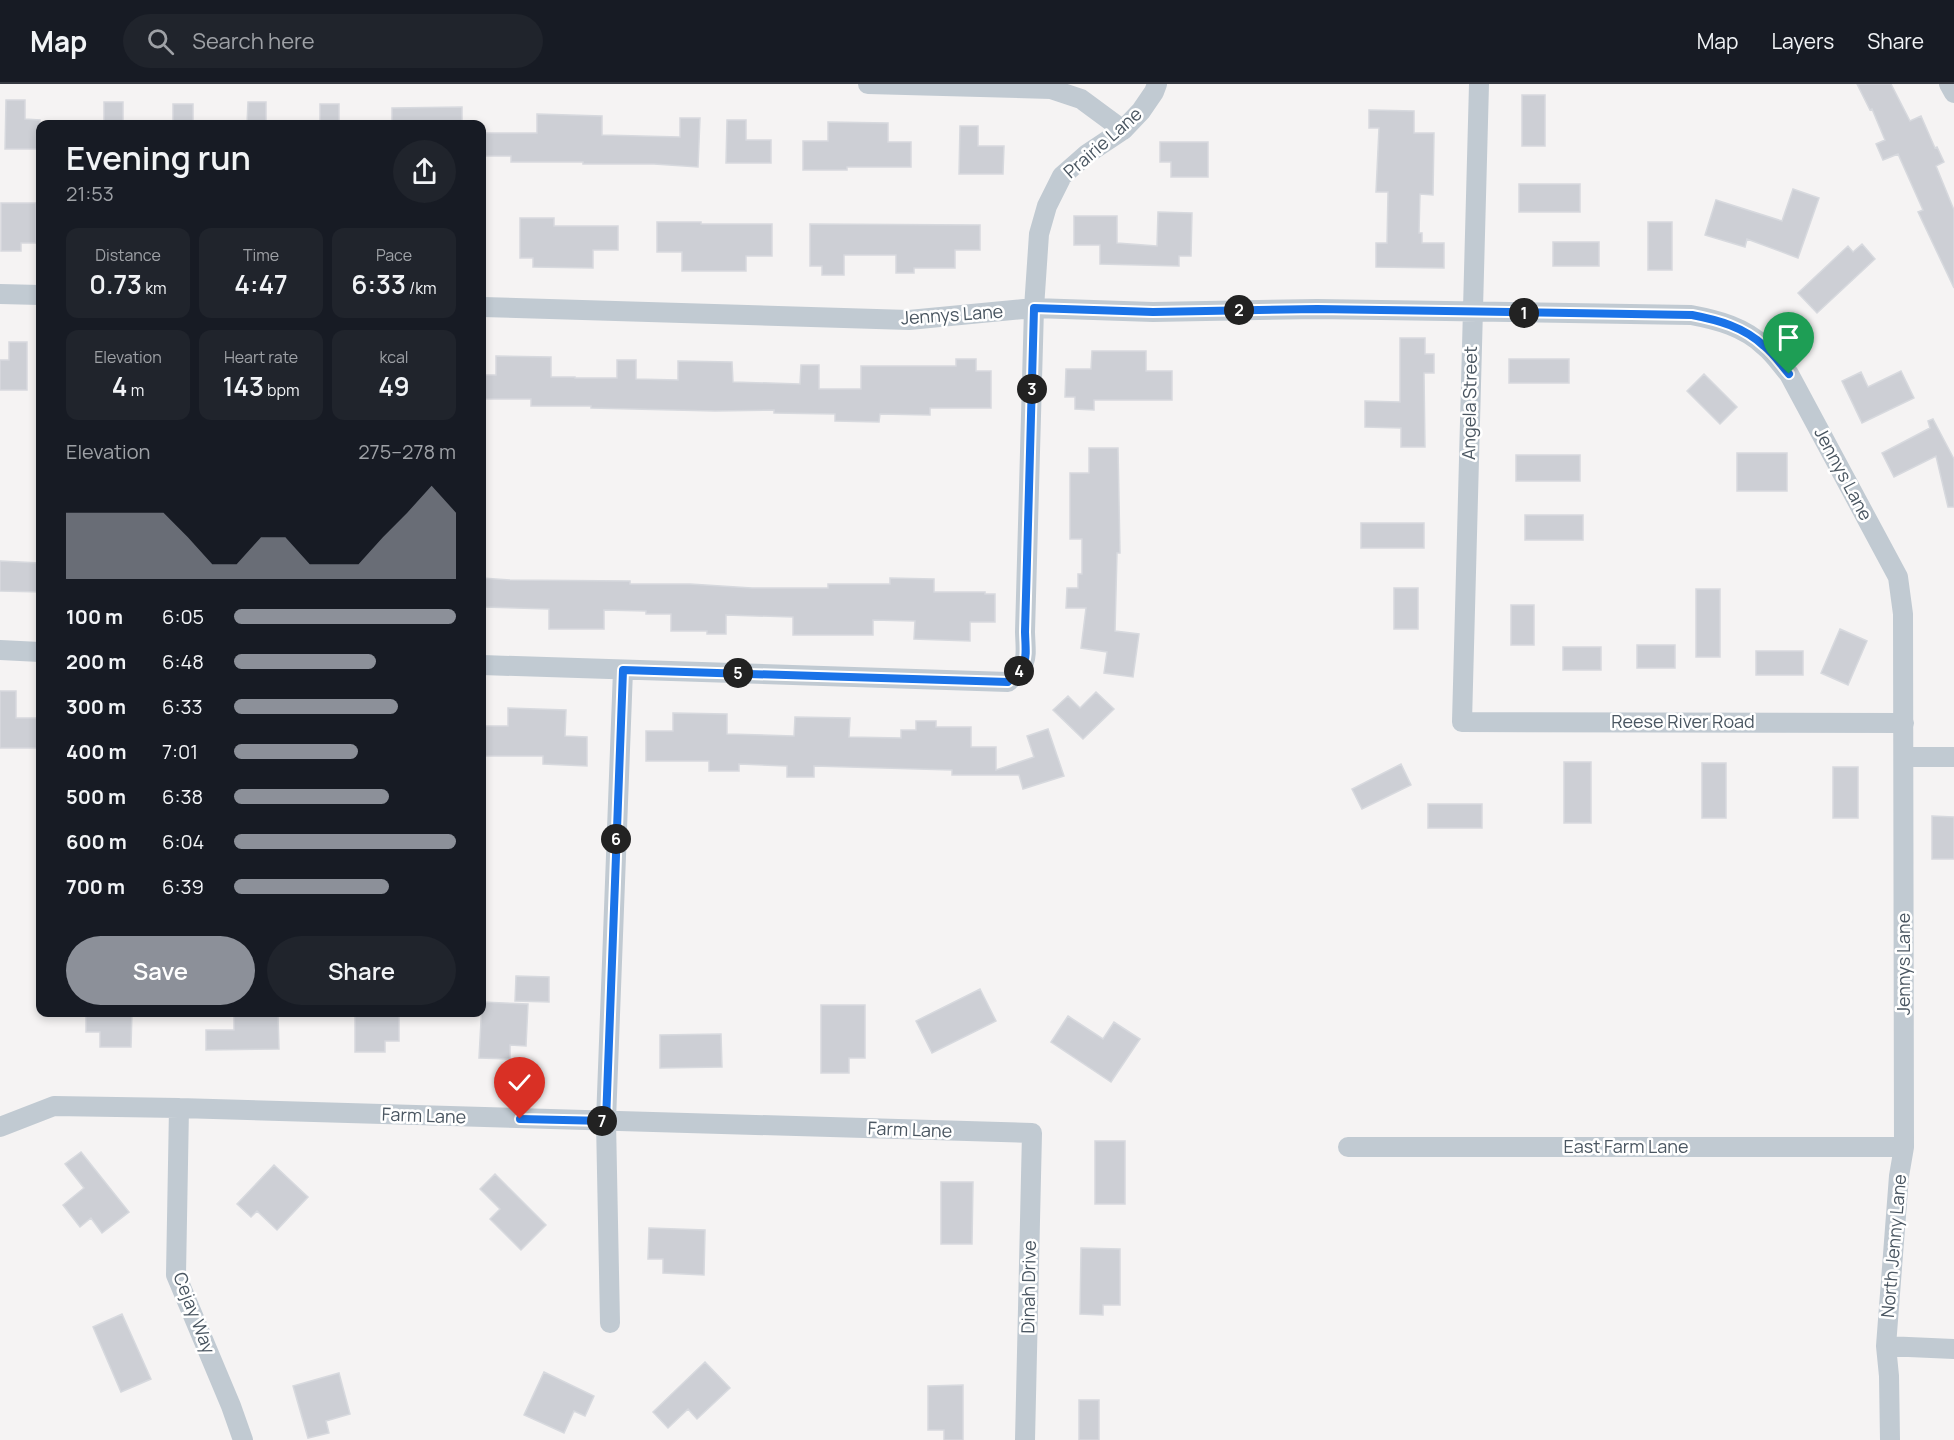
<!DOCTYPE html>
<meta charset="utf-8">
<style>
:root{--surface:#171b24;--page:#20242c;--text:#f1f3f6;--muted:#9ea1a6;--line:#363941;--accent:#8c9099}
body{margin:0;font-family:Manrope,sans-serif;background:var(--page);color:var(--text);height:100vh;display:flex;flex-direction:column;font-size:22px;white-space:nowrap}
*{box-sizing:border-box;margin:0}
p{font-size:20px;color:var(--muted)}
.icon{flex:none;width:33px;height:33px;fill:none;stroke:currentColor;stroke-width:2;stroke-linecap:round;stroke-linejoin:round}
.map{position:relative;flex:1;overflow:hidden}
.side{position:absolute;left:36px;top:36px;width:450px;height:897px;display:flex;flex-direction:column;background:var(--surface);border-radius:12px;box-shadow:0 3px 9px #0003}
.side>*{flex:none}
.pin{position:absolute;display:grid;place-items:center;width:51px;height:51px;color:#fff;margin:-62px -26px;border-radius:50% 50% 50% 0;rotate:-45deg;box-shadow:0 0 6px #0007}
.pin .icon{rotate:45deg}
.km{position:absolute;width:30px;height:30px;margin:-15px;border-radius:50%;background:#222;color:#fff;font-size:16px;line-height:30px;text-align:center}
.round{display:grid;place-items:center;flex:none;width:63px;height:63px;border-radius:32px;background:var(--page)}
.overview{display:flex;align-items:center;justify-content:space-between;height:102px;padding:0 30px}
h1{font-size:33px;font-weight:600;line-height:45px}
.metrics{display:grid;grid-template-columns:repeat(3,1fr);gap:9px;height:102px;padding:6px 30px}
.metrics div{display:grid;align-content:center;border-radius:12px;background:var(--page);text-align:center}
.metrics b{font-size:26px;font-weight:600}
.metrics small{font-size:16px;font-weight:400}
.metrics p{font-size:16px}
.chart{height:168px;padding:12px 30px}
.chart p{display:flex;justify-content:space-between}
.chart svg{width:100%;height:108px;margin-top:6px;fill:var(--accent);opacity:.7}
.primary-button{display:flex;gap:12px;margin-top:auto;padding:12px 30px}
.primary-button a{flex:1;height:69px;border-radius:36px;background:var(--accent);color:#fff;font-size:24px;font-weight:600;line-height:69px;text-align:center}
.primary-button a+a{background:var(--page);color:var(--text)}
ul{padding:0 30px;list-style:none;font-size:20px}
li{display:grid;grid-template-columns:96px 72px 1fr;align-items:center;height:45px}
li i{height:15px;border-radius:8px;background:var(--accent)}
header{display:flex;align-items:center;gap:36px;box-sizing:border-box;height:84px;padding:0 30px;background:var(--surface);border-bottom:2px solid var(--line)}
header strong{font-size:28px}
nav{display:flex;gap:33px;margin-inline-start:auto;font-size:21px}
.search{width:420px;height:54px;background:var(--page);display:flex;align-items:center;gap:15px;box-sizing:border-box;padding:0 21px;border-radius:33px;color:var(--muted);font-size:22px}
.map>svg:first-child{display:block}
.building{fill:#cdcfd5;stroke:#d7d9de;stroke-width:1.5}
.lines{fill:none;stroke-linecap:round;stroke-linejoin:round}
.minor{stroke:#c1cad2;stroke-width:20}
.route-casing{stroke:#fff;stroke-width:12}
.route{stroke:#1a73e8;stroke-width:8}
.labels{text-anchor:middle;stroke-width:5;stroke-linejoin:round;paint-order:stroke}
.street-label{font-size:18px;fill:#4a5661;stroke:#fff}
</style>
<header>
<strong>Map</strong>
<div class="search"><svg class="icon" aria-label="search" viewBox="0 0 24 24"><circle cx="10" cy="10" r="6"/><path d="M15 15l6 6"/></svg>Search here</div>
<nav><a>Map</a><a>Layers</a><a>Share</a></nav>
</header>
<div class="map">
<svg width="1954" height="1356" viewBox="0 0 1954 1356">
<rect width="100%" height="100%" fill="#f5f3f3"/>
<!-- building -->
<path class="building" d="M1857,0h34l19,37 11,-5 14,32 2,-1 7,15 -8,4 18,44v78l-36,-76 5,-2 -25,-56 -15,6 -7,-16 9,-4 -13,-31 -2,1z
M1522,11h23v51h-23z
M6,16h19v19l15,1v29h-35z
M104,18h19v22h-19z
M248,18h18v22h-19z
M173,20h20v20h-20z
M320,20h19v20h-19z
M462,23v17h-70v-16z
M1369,26l45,1v22h20l-1,62 -13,-1 -1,39h3v10h22v25l-68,-1v-24h11l1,-51h-12l3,-64h-10z
M537,30l65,2v19l78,2v-19h20l-2,49 -44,-3h-71v-2h-72v-6h-29v-23h55z
M727,36h19v20h25v23h-45z
M828,38l60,1v19h23v25h-64v3h-44v-29h25z
M960,42h18v20h26l-1,28h-44z
M1160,58h48v35h-37v-15h-11z
M1519,100h61v28h-61z
M1793,105l26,9 -21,60 -51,-19 -2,8 -40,-12 11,-35 66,21z
M1,119h35v40h-15v8h-20z
M1158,128l34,1 -1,43h-12v10l-79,-2v-19h-26v-29h43v27l40,3z
M520,134h34v8h64v24h-25v18l-60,-1v-9h-13z
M657,138h44v2h71v32h-26v15h-64v-19h-25z
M1648,138h24v48h-24z
M810,140l170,1v25h-25v18h-41v5h-18v-18h-52v20h-22v-9h-12z
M1553,158h46v24h-46z
M1862,160l13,15 -58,54 -19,-20 50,-47 5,6z
M1400,254h25v16h9v19h-10l1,74h-24v-19l-36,-1v-26l35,1z
M9,258h18v48h-27v-30h9z
M1092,267h54v20h26v29h-78v10l-19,-1v-12h-10l1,-28h25z
M496,272l55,1v20h24v1h42v-18h19v19l42,1v-19l54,1 1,20 67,2 1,-19h18v24h42v-23h95v-7h20v12h15v37h-61v7l-50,-1 -1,8 -44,-1v-7l-61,-1v-3l-59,1 -124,-3v-2h-60v-7h-49v-24h14z
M1509,275h60v24h-60z
M1901,287l13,27 -52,25 -20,-42 19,-9 7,15z
M1704,290l33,33 -17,17 -33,-33z
M1933,335l21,40v48h-6l-12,-51 -42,21 -12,-24 48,-25 -2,-7z
M1089,364h29l2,105h-3l-2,78 24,3 -6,43 -29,-4 3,-21 -26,-4 5,-40h-20l1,-20h11v-14h4v-35h-12v-66h19z
M1737,369h50v38h-50z
M1516,371h64v26h-64z
M1525,431h58v25h-58z
M1361,439h63v25h-63z
M0,477l40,2v29l-40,-1z
M482,494l28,2 120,1v3h60l62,4h76v-4h62v-6l44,1v13h51v2h10v28h-25v19l-56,-2 1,-18 -42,-1v15h-80v-18l-67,-2v19h-19v-3h-36v-17h-25v-3l-42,-1v19h-55v-20l-67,-2z
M1394,504h24v41h-24z
M1696,505h24v68h-24z
M1511,521h23v40h-23z
M1840,545l27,12 -19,44 -27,-12z
M1637,561h38v23h-38z
M1563,563h38v23h-38z
M1756,567h47v24h-47z
M0,607h16v27h23v30h-39z
M1096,608l18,17 -31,30 -30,-29 15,-14 12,12z
M508,624l58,2 -1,26 22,1v29l-44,-2v-8h-61v-30h26z
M673,629l54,1v20l67,2 1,-19 55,1 -1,19 52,1v-8h15v-9h20v6h35v20h25v23l38,-13 -7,-21 21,-7 16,47 -41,13 -4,-14h-67v-5l-138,-4v11h-27v-11l-48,-2v7h-30v-10h-63v-30h27z
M1564,678h27v61h-27z
M1702,679h24v55h-24z
M1401,680l10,21 -49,24 -10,-20z
M1833,683h25v51h-25z
M1428,720h54v24h-54z
M1932,732l22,1v42h-22z
M516,892l33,1v25l-34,-1z
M980,905l16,32 -64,32 -16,-32z
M482,918l46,2 -2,42 -16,-1v14l-31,-1z
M821,921h44v53h-16v15h-28z
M86,928h46l-1,35h-31v-15h-14z
M355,928h44v29h-14v11h-30z
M234,931h44l1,34 -73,1v-20h28z
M1068,932l35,23 11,-17 26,17 -29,43 -60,-40z
M721,950l1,33 -62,1v-33z
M1095,1057h30v63h-30z
M81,1068l48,60 -27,21 -11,-15 -11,9 -17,-22 21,-17 -19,-24z
M274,1081l34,32 -31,33 -20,-19 -6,6 -14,-13z
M495,1090l51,51 -25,25 -31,-31 10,-10 -20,-20z
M941,1098h32l-1,62h-31z
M649,1144l56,2 -1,45 -41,-2v-14h-15z
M1081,1164l39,1v56h-17v10l-23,-1z
M122,1230l29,65 -30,13 -28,-65z
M705,1278l25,26 -33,31 -9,-10 -20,19 -15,-16z
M544,1288l50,24 -9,20 -11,-5 -10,22 -40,-18z
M339,1289l11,41 -24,7 3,12 -21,5 -15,-52z
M963,1301v55h-19v-10h-16v-44z
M1079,1316h20v40h-20z"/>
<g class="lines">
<!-- minor -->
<path class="minor" d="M868,0l183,5 30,10 42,31
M1479,0l-17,638 442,1
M1949,0l5,9
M0,210l40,1
M482,223l427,13 125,-12 119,4 164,-3 374,6c27,5 53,12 73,31 10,8 17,19 25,28l109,203 5,37 1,533 -5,29 -13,170 3,30 1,64
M0,566l40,2
M482,581l526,17c21,-21 18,-21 17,-50l9,-324 5,-74 8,-28 15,-30 25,-22 36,-24 18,-19 13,-19 3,-8
M1904,673h50
M179,1024l-3,167 55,131 12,34
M0,1043l54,-21 125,2 853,25 -7,307
M1348,1063h556
M610,1239l-4,-202 17,-451
M1886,1262l68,3"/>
</g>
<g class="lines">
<!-- route casing -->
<g class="route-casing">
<path id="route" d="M520,1035l86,2 17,-451 385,12c21,-21 18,-21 17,-50l9,-324 119,4 164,-3 375,6c26,5 52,12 72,31 10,8 17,19 25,28"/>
</g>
<!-- route -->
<use href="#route" class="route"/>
</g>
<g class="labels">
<!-- street labels -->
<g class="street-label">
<text transform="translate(1103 59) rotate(-41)" y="6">Prairie Lane</text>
<text transform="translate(952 231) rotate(-4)" y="6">Jennys Lane</text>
<text transform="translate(1470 319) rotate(-89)" y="6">Angela Street</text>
<text transform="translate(1843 390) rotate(62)" y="6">Jennys Lane</text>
<text x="1683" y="644">Reese River Road</text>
<text transform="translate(1904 880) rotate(-90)" y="6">Jennys Lane</text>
<text transform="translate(424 1032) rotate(2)" y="6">Farm Lane</text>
<text transform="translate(910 1046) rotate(2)" y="6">Farm Lane</text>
<text x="1626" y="1069">East Farm Lane</text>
<text transform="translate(1894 1162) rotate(-85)" y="6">North Jenny Lane</text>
<text transform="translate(1029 1203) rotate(-89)" y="6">Dinah Drive</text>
<text transform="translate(194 1229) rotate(69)" y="6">Cejay Way</text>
</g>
</g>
</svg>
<div class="pin" style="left:1789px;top:290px;background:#1e9e55"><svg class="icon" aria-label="arrive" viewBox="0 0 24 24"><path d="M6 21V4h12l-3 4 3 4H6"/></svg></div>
<div class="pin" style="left:520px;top:1035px;background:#d93025"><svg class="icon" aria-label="check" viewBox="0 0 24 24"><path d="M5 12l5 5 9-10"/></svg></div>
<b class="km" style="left:1524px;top:229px">1</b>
<b class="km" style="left:1239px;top:226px">2</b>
<b class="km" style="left:1032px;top:305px">3</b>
<b class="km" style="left:1019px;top:587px">4</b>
<b class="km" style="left:738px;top:589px">5</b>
<b class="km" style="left:616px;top:755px">6</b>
<b class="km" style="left:602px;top:1037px">7</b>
<section class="side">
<div class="overview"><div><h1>Evening run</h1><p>21:53</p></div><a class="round"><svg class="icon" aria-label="share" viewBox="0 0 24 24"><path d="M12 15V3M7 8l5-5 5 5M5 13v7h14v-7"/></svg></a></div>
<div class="metrics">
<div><p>Distance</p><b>0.73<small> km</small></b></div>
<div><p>Time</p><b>4:47</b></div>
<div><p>Pace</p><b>6:33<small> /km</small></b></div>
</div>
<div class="metrics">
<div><p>Elevation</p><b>4<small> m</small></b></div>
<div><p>Heart rate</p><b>143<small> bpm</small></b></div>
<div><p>kcal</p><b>49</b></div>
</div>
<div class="chart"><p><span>Elevation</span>275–278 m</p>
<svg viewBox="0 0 160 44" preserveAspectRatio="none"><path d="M0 44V17L10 17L20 17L30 17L40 17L50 27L60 38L70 38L80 27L90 27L100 38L110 38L120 38L130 27L140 17L150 6L160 17V44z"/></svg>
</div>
<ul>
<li><b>100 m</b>6:05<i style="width:100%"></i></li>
<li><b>200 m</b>6:48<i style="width:64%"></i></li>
<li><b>300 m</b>6:33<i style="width:74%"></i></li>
<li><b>400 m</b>7:01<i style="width:56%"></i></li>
<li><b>500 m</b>6:38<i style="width:70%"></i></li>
<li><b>600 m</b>6:04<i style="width:100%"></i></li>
<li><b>700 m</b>6:39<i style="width:70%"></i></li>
</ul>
<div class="primary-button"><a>Save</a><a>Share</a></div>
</section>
</div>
